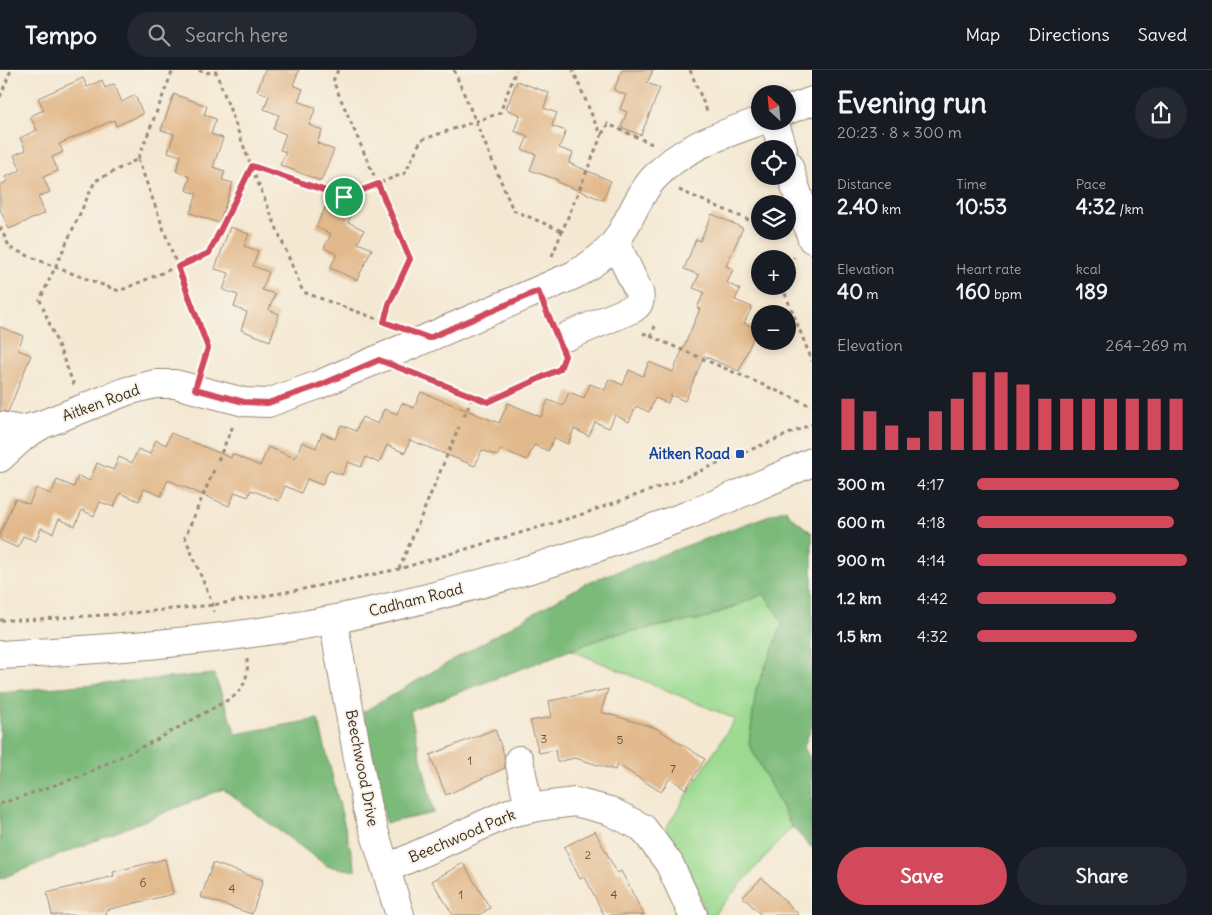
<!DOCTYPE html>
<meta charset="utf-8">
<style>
:root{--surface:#171b24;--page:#242831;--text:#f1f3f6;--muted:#9ea1a6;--line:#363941;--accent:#d1495b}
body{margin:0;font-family:Delius,sans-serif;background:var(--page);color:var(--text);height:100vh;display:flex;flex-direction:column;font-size:19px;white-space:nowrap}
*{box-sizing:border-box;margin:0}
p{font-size:16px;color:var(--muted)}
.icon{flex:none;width:28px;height:28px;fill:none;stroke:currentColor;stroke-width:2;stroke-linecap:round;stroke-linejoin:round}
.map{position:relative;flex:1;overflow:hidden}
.panel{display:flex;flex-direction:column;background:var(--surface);width:400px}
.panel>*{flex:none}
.needle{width:32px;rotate:334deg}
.controls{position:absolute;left:751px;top:15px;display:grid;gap:10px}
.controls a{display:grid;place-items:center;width:45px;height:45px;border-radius:50%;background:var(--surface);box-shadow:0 2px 8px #0003;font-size:25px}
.pin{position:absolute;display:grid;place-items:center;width:42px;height:42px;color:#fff;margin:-21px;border:2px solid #fff;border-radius:50%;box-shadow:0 1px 5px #0007}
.round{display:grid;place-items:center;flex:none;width:52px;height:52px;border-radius:26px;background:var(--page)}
.headline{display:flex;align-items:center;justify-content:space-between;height:85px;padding:0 25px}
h1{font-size:28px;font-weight:800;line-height:38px}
.stats{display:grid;grid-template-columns:repeat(3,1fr);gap:8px;height:85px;padding:5px 25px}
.stats div{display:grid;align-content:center}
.stats b{font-size:21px;font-weight:800}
.stats small{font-size:14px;font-weight:400}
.stats p{font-size:14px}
.chart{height:140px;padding:10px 25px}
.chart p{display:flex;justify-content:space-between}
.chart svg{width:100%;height:90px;margin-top:5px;stroke:var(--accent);stroke-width:6}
.button{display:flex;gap:10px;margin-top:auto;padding:10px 25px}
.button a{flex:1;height:58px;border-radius:30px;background:var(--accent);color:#fff;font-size:20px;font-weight:800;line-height:58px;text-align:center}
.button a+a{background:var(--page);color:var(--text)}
ul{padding:0 25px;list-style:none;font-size:16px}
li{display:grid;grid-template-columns:80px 60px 1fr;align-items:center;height:38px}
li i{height:12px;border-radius:6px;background:var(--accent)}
header{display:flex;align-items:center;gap:30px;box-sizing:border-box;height:70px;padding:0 25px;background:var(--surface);border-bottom:1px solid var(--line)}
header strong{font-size:24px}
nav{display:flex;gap:28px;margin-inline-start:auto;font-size:18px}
.search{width:350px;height:45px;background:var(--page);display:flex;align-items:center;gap:12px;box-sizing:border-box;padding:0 18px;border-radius:28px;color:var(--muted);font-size:19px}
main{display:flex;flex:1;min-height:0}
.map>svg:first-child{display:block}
.green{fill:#9bda90;stroke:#6b8257}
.forest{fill:#7cba7a;stroke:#5c724c}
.building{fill:#e2b98c}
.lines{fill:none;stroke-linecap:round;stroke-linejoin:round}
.minor-casing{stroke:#988978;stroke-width:30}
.path{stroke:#988978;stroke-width:3;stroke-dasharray:4 4;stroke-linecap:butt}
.minor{stroke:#fff;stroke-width:28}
.route-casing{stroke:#fff;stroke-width:10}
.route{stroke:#d1495b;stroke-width:6}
.transit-dot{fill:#1a4fb4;stroke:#f7f3e8;stroke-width:2}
.labels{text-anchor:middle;stroke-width:4;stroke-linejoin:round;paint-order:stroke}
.number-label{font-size:12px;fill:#654e3a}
.street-label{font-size:15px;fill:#3b2a1e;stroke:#f7f3e8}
.transit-label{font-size:15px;font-weight:bold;fill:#164399;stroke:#f7f3e8;text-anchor:end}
</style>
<header>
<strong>Tempo</strong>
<div class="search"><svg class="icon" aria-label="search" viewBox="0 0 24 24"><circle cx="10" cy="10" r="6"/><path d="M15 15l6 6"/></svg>Search here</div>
<nav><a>Map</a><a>Directions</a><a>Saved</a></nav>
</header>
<main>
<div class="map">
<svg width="812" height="845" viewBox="0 0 812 845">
<rect width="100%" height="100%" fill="#f7f3e8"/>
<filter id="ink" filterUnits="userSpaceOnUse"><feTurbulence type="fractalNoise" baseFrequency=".02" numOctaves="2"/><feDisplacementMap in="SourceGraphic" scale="10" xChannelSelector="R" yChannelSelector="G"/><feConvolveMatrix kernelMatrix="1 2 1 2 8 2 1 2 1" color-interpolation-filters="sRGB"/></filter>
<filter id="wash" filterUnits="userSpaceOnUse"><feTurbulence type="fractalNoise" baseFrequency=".0096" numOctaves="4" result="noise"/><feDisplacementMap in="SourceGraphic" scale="20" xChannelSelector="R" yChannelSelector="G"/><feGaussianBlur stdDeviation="1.12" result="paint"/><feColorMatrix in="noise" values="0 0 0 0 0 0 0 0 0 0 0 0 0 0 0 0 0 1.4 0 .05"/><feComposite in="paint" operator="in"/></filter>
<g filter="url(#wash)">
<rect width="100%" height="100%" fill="#f4e8d2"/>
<!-- green -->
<path class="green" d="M764,524l19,29 -27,67 -7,54 43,83 -79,88h-6l-19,-44 -24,-40 71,-112 -164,-69 39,-15 96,-17z"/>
<!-- forest -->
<path class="forest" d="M786,439l3,6 23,18v193l-8,20 8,18v84l-20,-21 -43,-83 7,-54 27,-67 -19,-29 -58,24 -96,17 -200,76 24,102 -48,10 -23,-111 223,-129z
M214,604l22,60 82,-15 38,152 -29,-5 -104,-77 -223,90v-187z"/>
<g id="blocks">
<!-- building -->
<path class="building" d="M265,0h34l-6,15 10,4 -5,12 18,7 -7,17 13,5 -5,13 17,7 -13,31 -41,-16 6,-13 -6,-2 6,-16 -13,-5 6,-14 -15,-6 5,-14 -12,-4z
M622,0h31l-6,13 13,5 -19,47 -20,-8 6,-15 -7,-3 6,-14 -12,-5z
M83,8l4,9 15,-7 3,8 9,-4 8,18 13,-7 8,19 -27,12 -2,-6 -55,24 4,8 -11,5 6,14 -15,6 7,15 -12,5 7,16 -36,16 -9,-20v-24l8,-4 -3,-4 16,-7 -7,-15 12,-5 -6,-12 17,-8 -7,-14 14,-6 -6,-12z
M517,11l32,12 -5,15 13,5 -5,13 14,5 -7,17 14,5 -4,10 42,18 -8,19 -46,-18 1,-2 -28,-10 6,-16 -14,-4 6,-14 -14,-5 6,-16 -14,-6z
M174,24l33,12 -3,9 12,4 -5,15 12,4 -10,29 12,4 -3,9 11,3 -14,40 -29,-10 7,-19 -11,-4 4,-13 -14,-6 5,-15 -13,-4 6,-18 -13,-4z
M329,130l24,11 -5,11 16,8 -6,13 14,6 -15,31 -27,-12 7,-14 -13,-6 7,-14 -15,-7z
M712,144l31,14 -17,38 7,3 -6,14 13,6 -5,11 17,7 -8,16 13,6 -18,42 -35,-15 -19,45 -14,-6 -3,8 -13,-5 -6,14 -13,-6 -7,16 -14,-7 -6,13 -14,-6 -6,14 -15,-7 -6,15 -14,-6 -6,13 -14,-6 -7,15 -26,-11 -4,7 -15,-6 -7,16 -65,-26 -5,13 -18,-8 -8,18 -13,-6 -5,10 -13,-5 -6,13 -13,-5 -7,15 -15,-6 -6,14 -16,-7 -6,15 -28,-11 -3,7 -13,-5 -6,14 -61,-26 -7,16 -17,-7 -5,12 -19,-8 -6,14 -14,-5 -6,14 -12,-6 -7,16 -16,-7 -6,14 -12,-5 -5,13 -13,-5 -5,12 -18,-8v-6l15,-35 14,5 7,-16 15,6 6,-14 17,7 4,-11 12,5 7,-18 16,7 6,-13 13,6 6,-14 12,5 6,-14 10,5 5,-12 60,25 1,-4 28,12 8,-19 27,11 7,-16 14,6 6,-15 13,6 6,-14 15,6 6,-14 16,7 6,-15 13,5 5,-11 12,5 7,-16 78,31 9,-20 33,14 7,-17 15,6 6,-14 15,6 6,-14 15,6 4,-11 14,6 6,-15 14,6 6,-14 24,10 27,-63 -3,-1 7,-16 -11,-4 6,-13 -15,-6 12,-30 4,2z
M230,157l19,7 -5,12 14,5 -5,15 16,6 -7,18 13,4 -6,16 10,4 -9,27 -29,-11 6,-18 -13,-5 4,-12 -15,-5 6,-17 -14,-4z
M0,257l23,9 -5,14 13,5 -23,57 -8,-1z
M608,619l-7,23 55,16 49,31 -19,30 -16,-11 -9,14 -44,-28 -2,6 -40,-12 -18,4 -2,-12 -16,3 -9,-32 22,-4 -3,-16z
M495,659l9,26 1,13 -59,27 -16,-40z
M595,761l22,42 4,-2 23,44h-40l-19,-38 -5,2 -16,-32z
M165,789l8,35 -67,16 1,5h-55l-5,-22 67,-17 -1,-4z
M213,793l50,17 -11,34 -51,-17z
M463,793l27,45 -11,7h-26l-21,-34z
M762,808l37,37h-38l-18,-18z"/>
</g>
</g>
<g filter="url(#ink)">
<use href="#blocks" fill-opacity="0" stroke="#988978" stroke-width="1"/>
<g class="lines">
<!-- minor casing -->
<g class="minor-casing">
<path id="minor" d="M788,40l24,-9
M774,51l9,28
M788,94l24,75
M568,266l64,-27c7,-4 9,-9 7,-17l-24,-50
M0,356l21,4 20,-5 86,-34 28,-7h20l69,18 24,1 50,-18 256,-110c15,-9 31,-19 42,-34 14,-20 21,-44 37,-62 29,-32 68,-44 107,-58
M0,388l24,-22 16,-10
M333,550l34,188 33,107
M0,585c112,-6 225,-14 336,-36 119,-24 238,-61 352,-104 42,-16 83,-35 124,-53
M519,690l10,48
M386,799l123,-56 34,-7 32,-4 35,9 33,17 26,35 24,52"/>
</g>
<!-- path -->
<path class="path" d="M199,0l5,3 12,-1 35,94 52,126 88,32
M338,0l-5,11 77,178 -21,45 -5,18
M454,0l59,140 49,21
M690,0l17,41v1
M0,27l11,-27
M602,64l6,-10 44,20
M138,89l69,189 -5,17
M679,120l81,35
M0,157l10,21 45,19 64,24 90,-38 42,-87 93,31 61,-24 16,-33 79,-27 16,-43
M552,186l50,-122 -6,-9 -23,-55
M788,203l6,-16
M782,216l30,75
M643,263l169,73
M651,267l4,-11
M415,304l73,28 72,-33 3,-8
M74,315l-34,-85 55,-119 43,-22 35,-89
M464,346l9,-20
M218,390l15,-34
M214,400l-29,67 28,68 1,7
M399,499l60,-142
M0,550h22l100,-6 91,-9 90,-16 96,-20 178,-53 97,-34 138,-58
M0,734l81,-28 77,-37 75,-42c12,-10 16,-23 14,-38"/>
<!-- minor -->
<use href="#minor" class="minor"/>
</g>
</g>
<g class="lines" filter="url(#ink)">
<!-- route casing -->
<g class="route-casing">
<path id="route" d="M252,96l92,31 34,-13 32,75 -21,45 -5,18 45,16 109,-47 27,65 -5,13 -72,33 -109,-42 -61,26 -50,17 -24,-1 -49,-13 13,-41 -30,-81 31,-14z"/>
</g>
<!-- route -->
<use href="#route" class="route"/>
</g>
<!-- markers -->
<rect class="transit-dot" x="735" y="379" width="10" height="10" rx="2.5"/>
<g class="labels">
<!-- number labels -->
<g class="number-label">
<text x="544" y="673">3</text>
<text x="620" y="674">5</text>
<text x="470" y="695">1</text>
<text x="673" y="703">7</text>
<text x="588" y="789">2</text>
<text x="143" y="817">6</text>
<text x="232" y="823">4</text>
<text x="461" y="829">1</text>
<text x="614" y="829">4</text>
</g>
<!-- street labels -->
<g class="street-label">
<text transform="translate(101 333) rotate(-20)" y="5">Aitken Road</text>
<text transform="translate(416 530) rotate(-14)" y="5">Cadham Road</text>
<text transform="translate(362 698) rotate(79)" y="5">Beechwood Drive</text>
<text transform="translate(462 766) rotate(-23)" y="5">Beechwood Park</text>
</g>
<!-- transit labels -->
<g class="transit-label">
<text x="730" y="389">Aitken Road</text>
</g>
</g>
</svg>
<div class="controls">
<a><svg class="needle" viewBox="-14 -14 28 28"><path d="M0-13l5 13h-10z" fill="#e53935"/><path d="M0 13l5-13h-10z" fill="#9ea1a6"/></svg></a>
<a><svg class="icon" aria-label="locate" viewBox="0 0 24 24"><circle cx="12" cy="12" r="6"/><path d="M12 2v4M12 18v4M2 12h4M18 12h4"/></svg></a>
<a><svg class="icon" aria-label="layers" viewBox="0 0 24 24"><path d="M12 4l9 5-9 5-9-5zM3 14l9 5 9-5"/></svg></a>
<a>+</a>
<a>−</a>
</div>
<div class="pin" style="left:344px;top:127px;background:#1e9e55"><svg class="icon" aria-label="arrive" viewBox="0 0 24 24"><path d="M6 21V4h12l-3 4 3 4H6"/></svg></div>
</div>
<section class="panel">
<div class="headline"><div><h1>Evening run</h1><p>20:23 · 8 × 300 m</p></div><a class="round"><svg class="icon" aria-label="share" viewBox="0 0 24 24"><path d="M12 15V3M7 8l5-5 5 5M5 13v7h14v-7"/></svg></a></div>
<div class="stats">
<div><p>Distance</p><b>2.40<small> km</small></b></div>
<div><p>Time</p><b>10:53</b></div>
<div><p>Pace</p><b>4:32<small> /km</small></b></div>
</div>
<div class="stats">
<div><p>Elevation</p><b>40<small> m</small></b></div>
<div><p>Heart rate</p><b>160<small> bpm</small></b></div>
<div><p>kcal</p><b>189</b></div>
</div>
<div class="chart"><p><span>Elevation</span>264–269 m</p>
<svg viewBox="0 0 160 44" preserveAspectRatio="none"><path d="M5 44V19M15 44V25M25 44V32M35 44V38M45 44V25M55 44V19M65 44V6M75 44V6M85 44V12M95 44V19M105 44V19M115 44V19M125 44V19M135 44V19M145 44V19M155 44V19"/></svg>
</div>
<ul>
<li><b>300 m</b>4:17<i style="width:96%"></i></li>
<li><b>600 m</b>4:18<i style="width:94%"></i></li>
<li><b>900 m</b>4:14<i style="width:100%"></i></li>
<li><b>1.2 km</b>4:42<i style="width:66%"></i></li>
<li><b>1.5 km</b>4:32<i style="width:76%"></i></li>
</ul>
<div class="button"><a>Save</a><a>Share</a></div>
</section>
</main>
